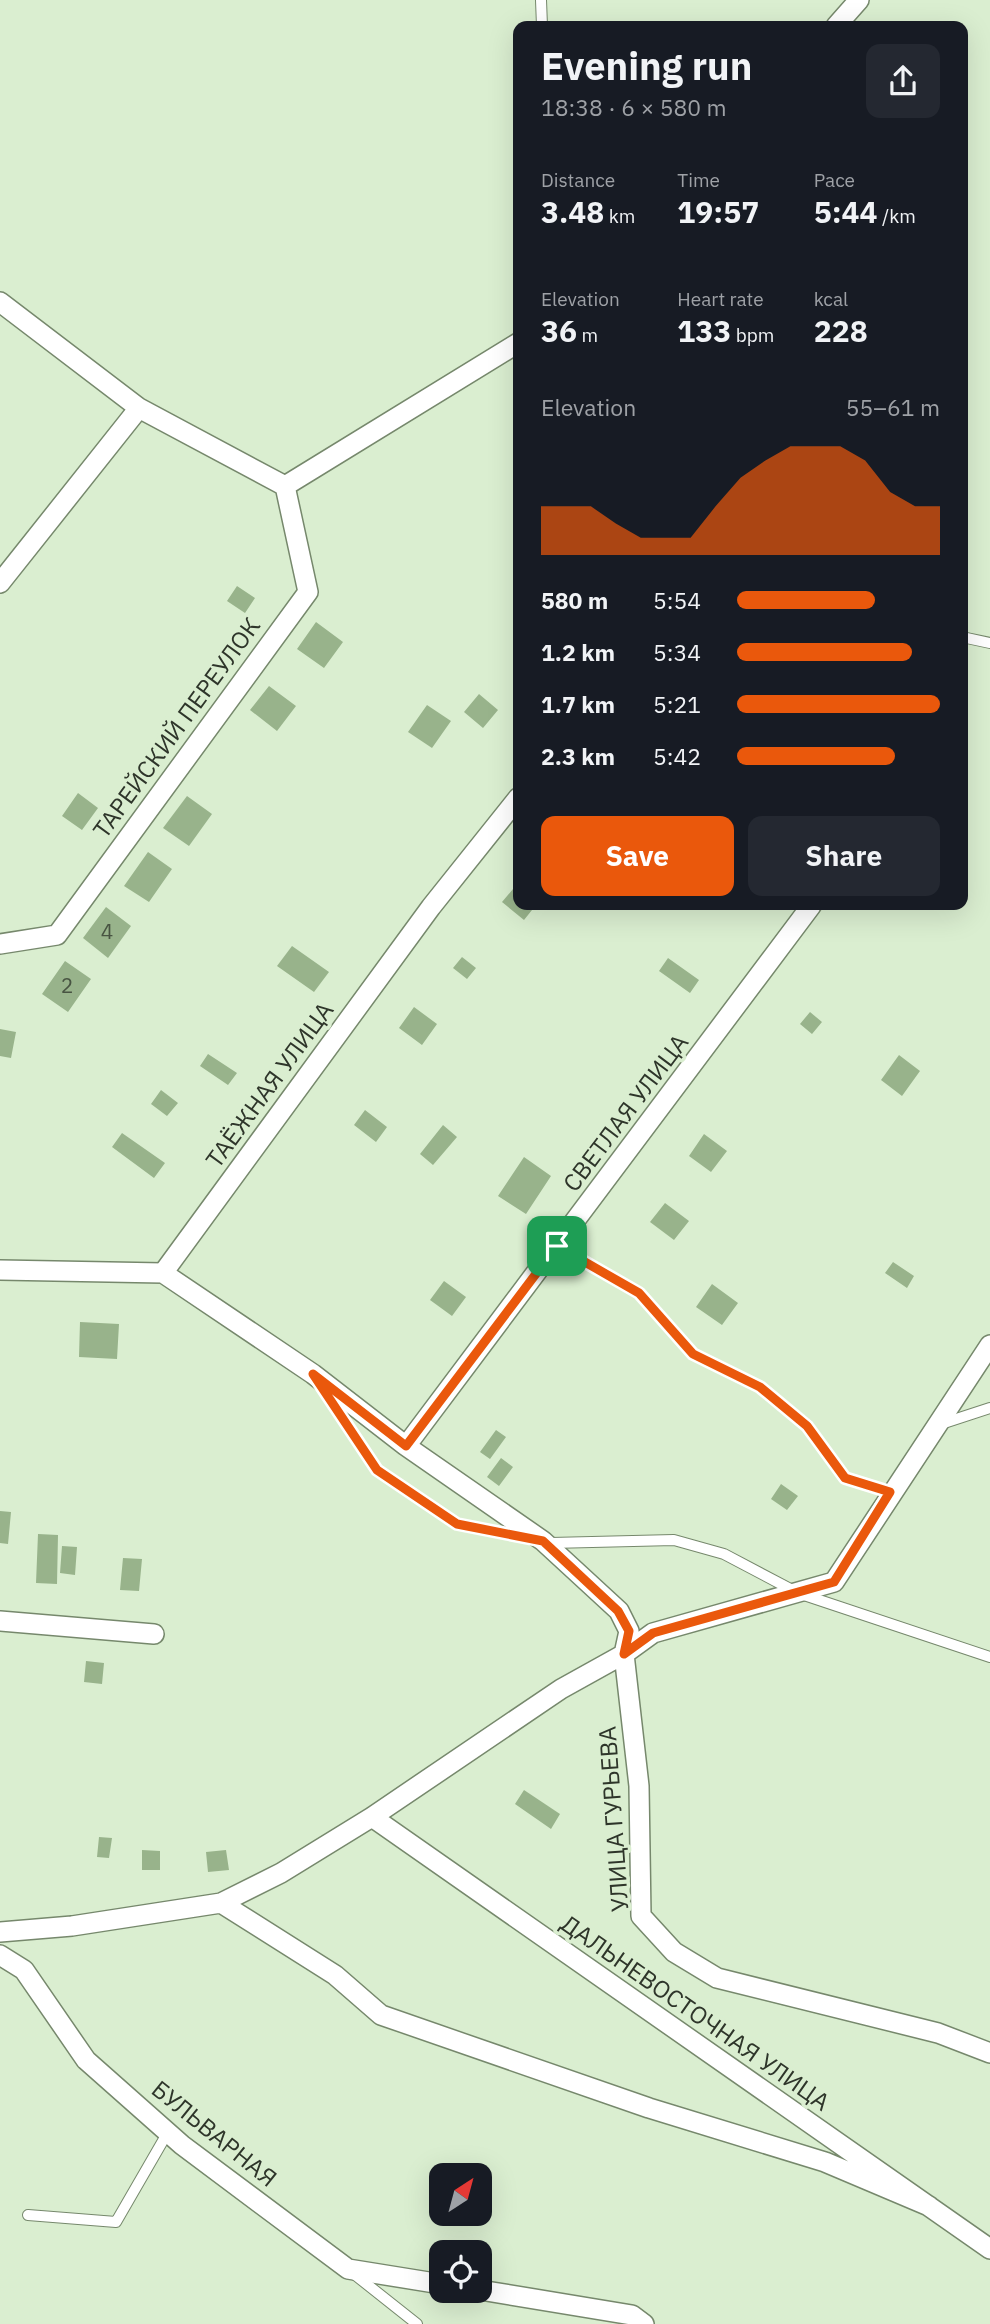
<!DOCTYPE html>
<meta charset="utf-8">
<style>
:root{--surface:#171b24;--page:#242831;--text:#f1f3f6;--muted:#9ea1a6;--accent:#ea580c}
body{margin:0;font-family:"IBM Plex Sans",sans-serif;background:var(--page);color:var(--text);height:100vh;display:flex;flex-direction:column;font-size:26px;white-space:nowrap}
*{box-sizing:border-box;margin:0}
p{font-size:23px;color:var(--muted)}
.icon{flex:none;width:38px;height:38px;fill:none;stroke:currentColor;stroke-width:2;stroke-linecap:round;stroke-linejoin:round}
.map{position:relative;flex:1;overflow:hidden}
.details{position:absolute;left:513px;top:21px;width:455px;height:889px;display:flex;flex-direction:column;background:var(--surface);border-radius:14px;box-shadow:0 7px 28px #0002}
.details>*{flex:none}
.needle{width:46px;rotate:36deg}
.buttons{position:absolute;left:429px;top:2163px;display:grid;gap:14px}
.buttons a{display:grid;place-items:center;width:63px;height:63px;border-radius:14px;background:var(--surface);box-shadow:0 7px 28px #0002;font-size:35px}
.pin{position:absolute;display:grid;place-items:center;width:60px;height:60px;color:#fff;margin:-30px;border-radius:14px;box-shadow:0 4px 10px #0006}
.round{display:grid;place-items:center;flex:none;width:74px;height:74px;border-radius:14px;background:var(--page)}
.headline{display:flex;align-items:center;justify-content:space-between;height:119px;padding:0 28px}
h1{font-size:38px;font-weight:700;line-height:52px}
.metrics{display:grid;grid-template-columns:repeat(3,1fr);gap:10px;height:119px;padding:7px 28px}
.metrics div{display:grid;align-content:center}
.metrics b{font-size:30px;font-weight:700}
.metrics small{font-size:19px;font-weight:400}
.metrics p{font-size:19px}
.chart{height:196px;padding:14px 28px}
.chart p{display:flex;justify-content:space-between}
.chart svg{width:100%;height:126px;margin-top:7px;fill:var(--accent);opacity:.7}
.primary-button{display:flex;gap:14px;margin-top:auto;padding:14px 28px}
.primary-button a{flex:1;height:80px;border-radius:14px;background:var(--accent);color:#fff;font-size:28px;font-weight:700;line-height:80px;text-align:center}
.primary-button a+a{background:var(--page);color:var(--text)}
ul{padding:0 28px;list-style:none;font-size:23px}
li{display:grid;grid-template-columns:112px 84px 1fr;align-items:center;height:52px}
li i{height:18px;border-radius:9px;background:var(--accent)}
.map>svg:first-child{display:block}
.building{fill:#98b38b}
.lines{fill:none;stroke-linecap:round;stroke-linejoin:round}
.lane-casing{stroke:#76886c;stroke-width:12}
.street-casing{stroke:#76886c;stroke-width:22}
.lane{stroke:#fff;stroke-width:10}
.street{stroke:#fff;stroke-width:19}
.route-casing{stroke:#fff;stroke-width:14}
.route{stroke:#ea580c;stroke-width:9}
.labels{text-anchor:middle;stroke-width:7;stroke-linejoin:round;paint-order:stroke}
.number-label{font-size:21px;fill:#485442}
.street-label{font-size:24px;fill:#2e352a;stroke:#daeed0}
</style>
<div class="map">
<svg width="990" height="2324" viewBox="0 0 990 2324">
<rect width="100%" height="100%" fill="#daeed0"/>
<!-- building -->
<path class="building" d="M237,586l18,12 -10,15 -18,-12z
M316,622l27,20 -19,26 -27,-19z
M269,686l27,20 -19,25 -27,-21z
M479,694l19,16 -15,18 -19,-16z
M427,705l24,16 -19,27 -24,-16z
M78,793l20,15 -16,22 -20,-14z
M187,796l25,18 -23,32 -26,-18z
M148,852l24,17 -23,33 -25,-16z
M518,883v22h18l-12,15 -22,-18z
M106,907l25,19 -23,32 -25,-20z
M292,946l37,26 -15,20 -37,-26z
M462,957l14,11 -9,11 -14,-11z
M668,958l31,22 -9,13 -31,-22z
M65,961l26,18 -23,33 -26,-18z
M414,1007l23,17 -15,21 -23,-17z
M810,1012l12,10 -10,12 -12,-10z
M0,1029l16,3 -5,26 -11,-2z
M208,1054l29,19 -9,12 -28,-19z
M899,1055l21,16 -18,25 -21,-16z
M161,1090l17,13 -11,13 -16,-12z
M365,1110l22,17 -11,15 -22,-17z
M443,1125l14,12 -24,28 -13,-11z
M122,1133l43,30 -11,15 -42,-31z
M704,1134l23,17 -16,21 -22,-16z
M524,1157l27,19 -25,38 -28,-18z
M665,1203l24,18 -15,19 -24,-18z
M893,1262l21,14 -7,12 -22,-15z
M444,1281l22,16 -14,19 -22,-16z
M712,1284l26,19 -16,22 -26,-18z
M80,1322l39,2 -2,35 -38,-2z
M496,1430l10,7 -16,22 -10,-7z
M501,1458l12,9 -14,19 -12,-9z
M781,1484l17,12 -11,14 -16,-11z
M0,1511l11,1 -3,32 -8,-1z
M38,1534l20,1 -1,49 -21,-1z
M62,1546l15,1 -2,28 -15,-2z
M123,1558l19,1 -3,32 -19,-1z
M86,1661l18,2 -2,21 -18,-2z
M524,1790l36,24 -9,15 -36,-25z
M99,1837l13,1 -3,20 -12,-1z
M142,1850l18,1v19h-18z
M226,1850l3,20 -21,2 -2,-20z"/>
<g class="lines">
<!-- lane casing -->
<g class="lane-casing">
<path id="lane" d="M541,0l1,26
M962,637l28,6
M557,1246l82,47 54,61 67,33 47,38 38,53 45,14
M324,1391l53,79 80,54 75,15
M941,1424l49,-16
M551,1543l123,-3 50,14 74,39 192,64
M28,2215l88,7 52,-90
M354,2274l63,50"/>
</g>
<!-- street casing -->
<g class="street-casing">
<path id="street" d="M836,26l23,-26
M0,302l139,106 146,78
M285,486l233,-143
M0,583l139,-175
M0,944l57,-9 251,-343 -23,-106
M0,1270l163,3 268,-366 87,-109
M163,1273l150,101 93,72 405,-540
M406,1446l137,95 76,70 10,20 -5,23 15,132 2,130 33,36 43,26 221,55 52,20
M0,1621l154,13
M372,1817l618,432
M221,1903l114,72 46,40 268,93 176,54 104,44
M0,1932l72,-6 149,-23 60,-30 91,-56 189,-128 63,-35 29,-21 181,-51 156,-237
M0,1955l24,15 62,90 96,85 166,124 93,15
M480,2290l152,25 12,9"/>
</g>
<!-- lane -->
<use href="#lane" class="lane"/>
<!-- street -->
<use href="#street" class="street"/>
</g>
<g class="lines">
<!-- route casing -->
<g class="route-casing">
<path id="route" d="M557,1246l82,47 54,61 67,33 47,39 38,52 45,14 -56,90 -181,51 -29,21 5,-23 -11,-20 -75,-70 -86,-17 -80,-54 -64,-96 93,72z"/>
</g>
<!-- route -->
<use href="#route" class="route"/>
</g>
<g class="labels">
<!-- number labels -->
<g class="number-label">
<text x="107" y="939">4</text>
<text x="67" y="993">2</text>
</g>
<!-- street labels -->
<g class="street-label">
<text transform="translate(177 728) rotate(-54)" y="8">ТАРЕЙСКИЙ ПЕРЕУЛОК</text>
<text transform="translate(270 1085) rotate(-54)" y="8">ТАЁЖНАЯ УЛИЦА</text>
<text transform="translate(626 1113) rotate(-53)" y="8">СВЕТЛАЯ УЛИЦА</text>
<text transform="translate(614 1819) rotate(-94)" y="8">УЛИЦА ГУРЬЕВА</text>
<text transform="translate(695 2013) rotate(35)" y="8">ДАЛЬНЕВОСТОЧНАЯ УЛИЦА</text>
<text transform="translate(214 2134) rotate(39)" y="8">БУЛЬВАРНАЯ</text>
</g>
</g>
</svg>
<div class="buttons">
<a><svg class="needle" viewBox="-14 -14 28 28"><path d="M0-13l5 13h-10z" fill="#e53935"/><path d="M0 13l5-13h-10z" fill="#9ea1a6"/></svg></a>
<a><svg class="icon" aria-label="locate" viewBox="0 0 24 24"><circle cx="12" cy="12" r="6"/><path d="M12 2v4M12 18v4M2 12h4M18 12h4"/></svg></a>
</div>
<div class="pin" style="left:557px;top:1246px;background:#1e9e55"><svg class="icon" aria-label="arrive" viewBox="0 0 24 24"><path d="M6 21V4h12l-3 4 3 4H6"/></svg></div>
<section class="details">
<div class="headline"><div><h1>Evening run</h1><p>18:38 · 6 × 580 m</p></div><a class="round"><svg class="icon" aria-label="share" viewBox="0 0 24 24"><path d="M12 15V3M7 8l5-5 5 5M5 13v7h14v-7"/></svg></a></div>
<div class="metrics">
<div><p>Distance</p><b>3.48<small> km</small></b></div>
<div><p>Time</p><b>19:57</b></div>
<div><p>Pace</p><b>5:44<small> /km</small></b></div>
</div>
<div class="metrics">
<div><p>Elevation</p><b>36<small> m</small></b></div>
<div><p>Heart rate</p><b>133<small> bpm</small></b></div>
<div><p>kcal</p><b>228</b></div>
</div>
<div class="chart"><p><span>Elevation</span>55–61 m</p>
<svg viewBox="0 0 160 44" preserveAspectRatio="none"><path d="M0 44V27L10 27L20 27L30 33L40 38L50 38L60 38L70 27L80 17L90 11L100 6L110 6L120 6L130 11L140 22L150 27L160 27V44z"/></svg>
</div>
<ul>
<li><b>580 m</b>5:54<i style="width:68%"></i></li>
<li><b>1.2 km</b>5:34<i style="width:86%"></i></li>
<li><b>1.7 km</b>5:21<i style="width:100%"></i></li>
<li><b>2.3 km</b>5:42<i style="width:78%"></i></li>
</ul>
<div class="primary-button"><a>Save</a><a>Share</a></div>
</section>
</div>
